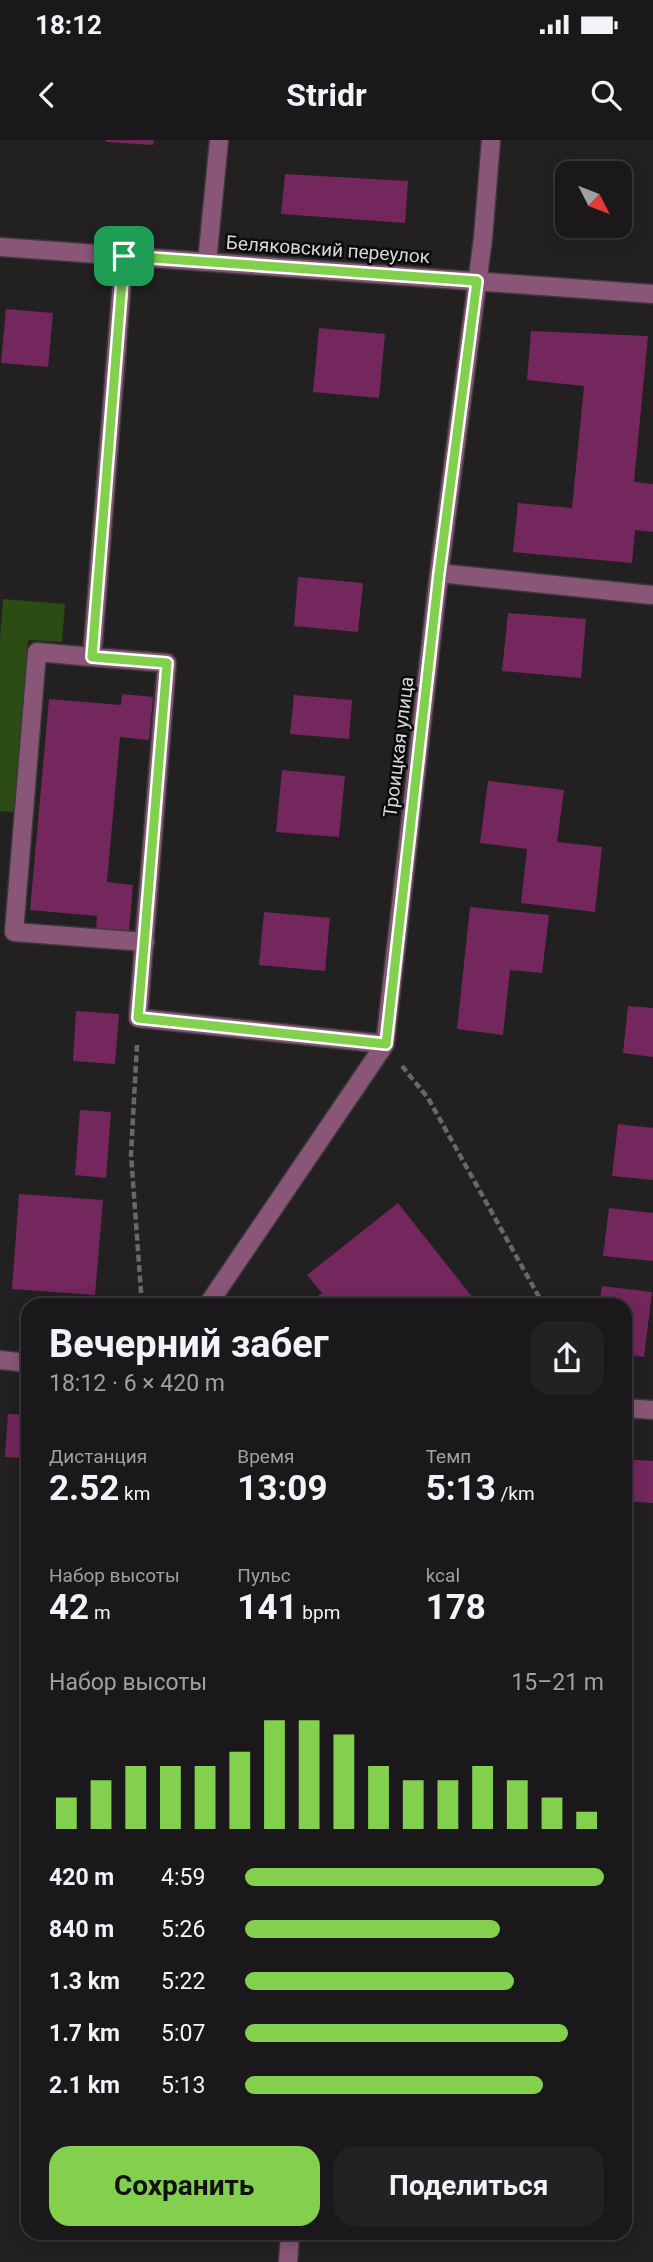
<!DOCTYPE html>
<html lang="ru">
<meta charset="utf-8">
<style>
:root{--surface:#1a181a;--page:#232123;--text:#f1f3f6;--muted:#9fa0a2;--line:#383739;--accent:#83d04e}
body{margin:0;font-family:Roboto,sans-serif;background:var(--page);color:var(--text);height:100vh;display:flex;flex-direction:column;font-size:26px;white-space:nowrap}
*{box-sizing:border-box;margin:0}
p{font-size:23px;color:var(--muted)}
.icon{flex:none;width:38px;height:38px;fill:none;stroke:currentColor;stroke-width:2;stroke-linecap:round;stroke-linejoin:round}
.map{position:relative;flex:1;overflow:hidden}
.drawer{position:absolute;left:21px;top:1158px;width:611px;height:942px;display:flex;flex-direction:column;background:var(--surface);border-radius:21px;box-shadow:0 4px 18px #0003,0 0 0 2px var(--line)}
.drawer>*{flex:none}
.needle{width:46px;rotate:132deg}
.fabs{position:absolute;left:555px;top:21px;display:grid;gap:14px}
.fabs a{display:grid;place-items:center;width:77px;height:77px;border-radius:14px;background:var(--surface);box-shadow:0 4px 18px #0003,0 0 0 2px var(--line);font-size:35px}
.pin{position:absolute;display:grid;place-items:center;width:60px;height:60px;color:#fff;margin:-30px;border-radius:14px;box-shadow:0 4px 10px #0006}
.round{display:grid;place-items:center;flex:none;width:74px;height:74px;border-radius:21px;background:var(--page)}
.overview{display:flex;align-items:center;justify-content:space-between;height:119px;padding:0 28px}
h1{font-size:38px;font-weight:700;line-height:52px}
.stats{display:grid;grid-template-columns:repeat(3,1fr);gap:10px;height:119px;padding:7px 28px}
.stats div{display:grid;align-content:center}
.stats b{font-size:35px;font-weight:700}
.stats small{font-size:19px;font-weight:400}
.stats p{font-size:19px}
.chart{height:196px;padding:14px 28px}
.chart p{display:flex;justify-content:space-between}
.chart svg{width:100%;height:126px;margin-top:7px;stroke:var(--accent);stroke-width:6}
.primary-button{display:flex;gap:14px;margin-top:auto;padding:14px 28px}
.primary-button a{flex:1;height:80px;border-radius:21px;background:var(--accent);color:#111;font-size:28px;font-weight:700;line-height:80px;text-align:center}
.primary-button a+a{background:var(--page);color:var(--text)}
ul{padding:0 28px;list-style:none;font-size:23px}
li{display:grid;grid-template-columns:112px 84px 1fr;align-items:center;height:52px}
li i{height:18px;border-radius:9px;background:var(--accent)}
.status{display:flex;justify-content:space-between;align-items:center;height:49px;padding:0 35px;background:var(--surface);direction:ltr}
.status svg{height:19px;fill:currentColor}
header{display:flex;justify-content:space-between;align-items:center;height:91px;padding:0 28px;background:var(--surface);font-size:32px;font-weight:700}
.map>svg:first-child{display:block}
.green{fill:#2b4c12}
.building{fill:#73275c}
.lines{fill:none;stroke-linecap:round;stroke-linejoin:round}
.minor-casing{stroke:#3c3a3b;stroke-width:21}
.path{stroke:#6a6769;stroke-width:4.5;stroke-dasharray:7 3.5;stroke-linecap:butt}
.minor{stroke:#8a5678;stroke-width:18}
.route-casing{stroke:#fff;stroke-width:14}
.route{stroke:#83d04e;stroke-width:9}
.labels{text-anchor:middle;stroke-width:5;stroke-linejoin:round;paint-order:stroke}
.street-label{font-size:19px;fill:#d9d7d8;stroke:#0b0a0b}
</style>
<div class="status"><b>18:12</b><svg viewBox="0 0 49 12"><path d="M0 12V9h3v3zM5 12V6h3v6zM10 12V3h3v9zM15 12V0h3v12zM26 1h20v11H26zM47 4h2v5h-2z"/></svg></div>
<header><svg class="icon" aria-label="back" viewBox="0 0 24 24"><path d="M15 5l-7 7 7 7"/></svg>Stridr<svg class="icon" aria-label="search" viewBox="0 0 24 24"><circle cx="10" cy="10" r="6"/><path d="M15 15l6 6"/></svg></header>
<div class="map">
<svg width="653" height="2122" viewBox="0 0 653 2122">
<rect width="100%" height="100%" fill="#232022"/>
<!-- green -->
<path class="green" d="M3,459l62,5 -3,38 -34,-2 -13,172 -15,-1v-172z"/>
<!-- building -->
<path class="building" d="M106,0h48l-1,5 -47,-3z
M285,34l123,7 -3,42 -124,-9z
M6,169l47,4 -5,54 -47,-4z
M319,188l66,6 -6,64 -66,-6z
M531,191l117,5 -14,146 19,2v48l-18,-2 -3,33 -119,-11 5,-49 54,5 12,-122 -57,-6z
M298,437l65,6 -5,49 -64,-6z
M508,473l78,6 -5,59 -79,-7z
M122,554l31,3 -4,43 -29,-3 -13,145 26,3 -4,47 -33,-3 1,-13 -67,-6 19,-211 72,6z
M294,555l58,5 -3,39 -59,-5z
M282,630l63,6 -6,61 -63,-5z
M488,641l76,9 -7,52 45,5 -7,65 -74,-9 6,-54 -47,-6z
M470,767l79,8 -7,58 -32,-3 -7,65 -46,-6z
M264,772l66,6 -5,53 -66,-6z
M628,866l25,2v49l-30,-4z
M76,871l43,3 -4,50 -42,-3z
M80,970l31,2 -5,66 -31,-3z
M618,984l35,4v52l-41,-4z
M19,1054l84,6 -8,95 -83,-6z
M398,1063l79,100 -3,3h-168l16,-13 -15,-18z
M609,1068l44,5v48l-50,-5z
M602,1146l50,6 -8,65 -19,-2v-49h-26z
M8,1274l20,1v43l-23,-1z
M625,1319l28,2v42l-28,-2z
M212,2093h34v7l-34,-3z"/>
<g class="lines">
<!-- minor casing -->
<g class="minor-casing">
<path id="minor" d="M0,107l653,47
M124,116l-32,401 -55,-5 -23,280 131,10
M207,122l12,-122
M439,433l212,22
M92,517l75,6 -29,355 247,26
M207,1166l178,-262 54,-471 44,-335 8,-98
M0,1220l28,3
M625,1268l28,2
M288,2122l2,-29"/>
</g>
<!-- path -->
<path class="path" d="M137,905l-6,109 11,152
M402,926l26,32 116,208"/>
<!-- minor -->
<use href="#minor" class="minor"/>
</g>
<g class="lines">
<!-- route casing -->
<g class="route-casing">
<path id="route" d="M124,116l353,25 -38,292 -53,471 -248,-26 29,-355 -75,-6z"/>
</g>
<!-- route -->
<use href="#route" class="route"/>
</g>
<g class="labels">
<!-- street labels -->
<g class="street-label">
<text transform="translate(328 109) rotate(4)" y="7">Беляковский переулок</text>
<text transform="translate(398 607) rotate(-83)" y="7">Троицкая улица</text>
</g>
</g>
</svg>
<div class="fabs">
<a><svg class="needle" viewBox="-14 -14 28 28"><path d="M0-13l5 13h-10z" fill="#e53935"/><path d="M0 13l5-13h-10z" fill="#9fa0a2"/></svg></a>
</div>
<div class="pin" style="left:124px;top:116px;background:#1e9e55"><svg class="icon" aria-label="arrive" viewBox="0 0 24 24"><path d="M6 21V4h12l-3 4 3 4H6"/></svg></div>
<section class="drawer">
<div class="overview"><div><h1>Вечерний забег</h1><p>18:12 · 6 × 420 m</p></div><a class="round"><svg class="icon" aria-label="share" viewBox="0 0 24 24"><path d="M12 15V3M7 8l5-5 5 5M5 13v7h14v-7"/></svg></a></div>
<div class="stats">
<div><p>Дистанция</p><b>2.52<small> km</small></b></div>
<div><p>Время</p><b>13:09</b></div>
<div><p>Темп</p><b>5:13<small> /km</small></b></div>
</div>
<div class="stats">
<div><p>Набор высоты</p><b>42<small> m</small></b></div>
<div><p>Пульс</p><b>141<small> bpm</small></b></div>
<div><p>kcal</p><b>178</b></div>
</div>
<div class="chart"><p><span>Набор высоты</span>15–21 m</p>
<svg viewBox="0 0 160 44" preserveAspectRatio="none"><path d="M5 44V33M15 44V27M25 44V22M35 44V22M45 44V22M55 44V17M65 44V6M75 44V6M85 44V11M95 44V22M105 44V27M115 44V27M125 44V22M135 44V27M145 44V33M155 44V38"/></svg>
</div>
<ul>
<li><b>420 m</b>4:59<i style="width:100%"></i></li>
<li><b>840 m</b>5:26<i style="width:71%"></i></li>
<li><b>1.3 km</b>5:22<i style="width:75%"></i></li>
<li><b>1.7 km</b>5:07<i style="width:90%"></i></li>
<li><b>2.1 km</b>5:13<i style="width:83%"></i></li>
</ul>
<div class="primary-button"><a>Сохранить</a><a>Поделиться</a></div>
</section>
</div>
